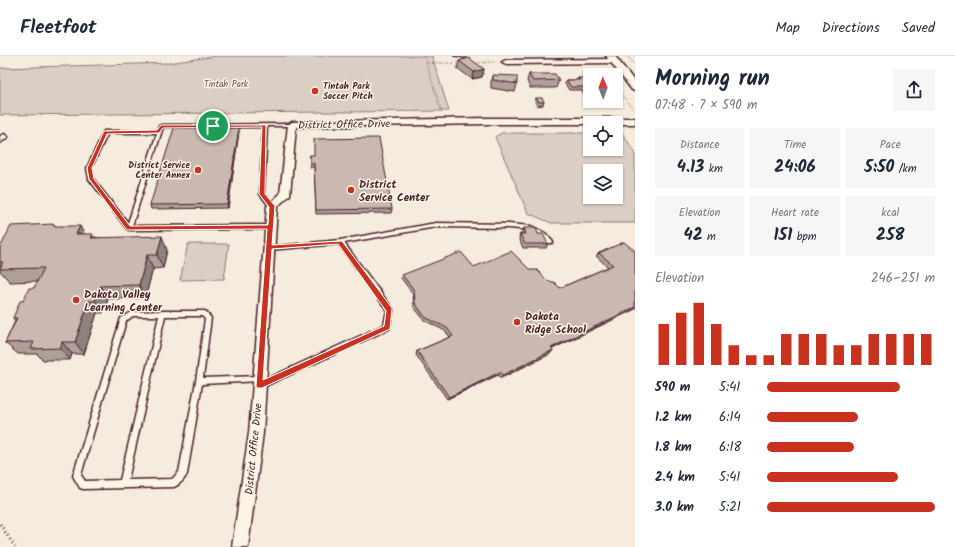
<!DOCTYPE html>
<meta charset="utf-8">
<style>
:root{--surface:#fff;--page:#f6f6f7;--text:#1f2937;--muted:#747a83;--line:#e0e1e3;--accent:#c8321e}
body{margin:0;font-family:Kalam,sans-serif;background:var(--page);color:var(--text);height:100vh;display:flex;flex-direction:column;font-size:15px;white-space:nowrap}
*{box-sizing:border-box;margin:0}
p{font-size:13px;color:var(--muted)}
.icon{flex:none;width:22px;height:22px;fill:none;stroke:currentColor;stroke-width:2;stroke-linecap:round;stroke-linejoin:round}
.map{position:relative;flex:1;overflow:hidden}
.side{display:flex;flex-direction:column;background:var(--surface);width:320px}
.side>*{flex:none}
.needle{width:26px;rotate:359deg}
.fabs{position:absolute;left:583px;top:12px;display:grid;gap:8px}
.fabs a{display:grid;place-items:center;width:40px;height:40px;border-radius:0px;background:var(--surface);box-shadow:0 1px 3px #0004;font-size:20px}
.pin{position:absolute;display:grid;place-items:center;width:34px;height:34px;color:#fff;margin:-17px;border:2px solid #fff;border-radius:50%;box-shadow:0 1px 4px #0007}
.round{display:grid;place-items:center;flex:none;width:42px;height:42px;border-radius:0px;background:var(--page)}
.headline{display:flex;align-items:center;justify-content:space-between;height:68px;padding:0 20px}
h1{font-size:22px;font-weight:700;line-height:30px}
.metrics{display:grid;grid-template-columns:repeat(3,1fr);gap:6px;height:68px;padding:4px 20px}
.metrics div{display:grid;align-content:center;border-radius:0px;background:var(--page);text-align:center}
.metrics b{font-size:17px;font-weight:700}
.metrics small{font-size:11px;font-weight:400}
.metrics p{font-size:11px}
.chart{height:112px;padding:8px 20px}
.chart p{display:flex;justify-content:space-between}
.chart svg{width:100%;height:72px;margin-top:4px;stroke:var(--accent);stroke-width:6}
ul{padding:0 20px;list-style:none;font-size:13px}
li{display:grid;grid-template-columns:64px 48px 1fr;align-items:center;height:30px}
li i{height:10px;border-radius:5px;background:var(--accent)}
header{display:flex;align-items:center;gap:24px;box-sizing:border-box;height:56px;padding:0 20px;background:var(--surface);border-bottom:1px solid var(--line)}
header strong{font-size:19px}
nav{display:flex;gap:22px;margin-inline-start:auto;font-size:14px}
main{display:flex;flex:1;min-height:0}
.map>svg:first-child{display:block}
.green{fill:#dbcec4;stroke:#927678;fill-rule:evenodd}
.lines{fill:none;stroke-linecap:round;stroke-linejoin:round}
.service-casing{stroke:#4a1f2b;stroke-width:3}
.minor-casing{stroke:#4a1f2b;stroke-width:3}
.tertiary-casing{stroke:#4a1f2b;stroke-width:3}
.path-far1{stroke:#4a1f2b;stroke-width:1.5;stroke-dasharray:0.5 2;stroke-linecap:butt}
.path{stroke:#4a1f2b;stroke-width:3;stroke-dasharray:1 3.5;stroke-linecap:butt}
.service{fill:#fcf5e5;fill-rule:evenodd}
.minor{fill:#fcf5e5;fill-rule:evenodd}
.tertiary{fill:#fcf5e5;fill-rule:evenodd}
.wall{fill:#ae9f98;stroke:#4a1f2b}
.shaded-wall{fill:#8d827c;stroke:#4a1f2b}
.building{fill:#cab9b1;stroke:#4a1f2b}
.route{fill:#c8321e;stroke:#fff;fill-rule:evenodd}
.poi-dot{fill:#c8321e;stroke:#fcf5e5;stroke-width:1.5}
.labels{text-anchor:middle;stroke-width:3;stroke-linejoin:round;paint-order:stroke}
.far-park-label{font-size:9px;fill:#6e4b51;stroke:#fcf5e5}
.far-poi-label{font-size:9px;font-weight:bold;fill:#4a1f2b;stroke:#fcf5e5;text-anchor:start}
.street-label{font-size:11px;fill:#4a1f2b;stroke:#fcf5e5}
.poi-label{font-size:11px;font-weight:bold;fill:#4a1f2b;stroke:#fcf5e5;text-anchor:start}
</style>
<header>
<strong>Fleetfoot</strong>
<nav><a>Map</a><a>Directions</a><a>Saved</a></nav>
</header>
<main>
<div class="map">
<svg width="635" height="491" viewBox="0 0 635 491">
<rect width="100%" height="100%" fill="#f5ecde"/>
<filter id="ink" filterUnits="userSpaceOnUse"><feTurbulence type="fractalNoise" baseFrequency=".025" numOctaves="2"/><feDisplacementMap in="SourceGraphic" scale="8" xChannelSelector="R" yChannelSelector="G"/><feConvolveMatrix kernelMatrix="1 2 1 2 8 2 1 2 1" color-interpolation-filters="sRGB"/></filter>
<g filter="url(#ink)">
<!-- green -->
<path class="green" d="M216,0h216l17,55 -449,4v-47l169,-5z
M501,77h89v16h26v-16h6l13,19v71h-84l-23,-10 -33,-76zM590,115h26v26h-26z
M188,188h41l-5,35 -44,1z"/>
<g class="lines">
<!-- service casing -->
<g class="service-casing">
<path id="service" d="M292,68l2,1v1h-27l-3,68 11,12 -3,2 -2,-1 -10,-13 3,-67h-100l-31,99 138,-1 3,2 -3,2 -141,1 -2,-1 -38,-50 -2,-11 17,-37h53l2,-5 2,-1zM108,77h49l-29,90 -35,-44 -2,-11z
M436,167l73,1 22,2 14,7 8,9 -1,1h-4l-7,-8 -11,-5 -21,-2 -73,-1 -92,16 48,65 1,2 -4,19 -130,60 -2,-1 -1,-2 1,-2 5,-3 -60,3 -15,90c-2,5 -8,11 -13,13l-91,2 -3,-1 -7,-12 48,-158 11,-6 31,-1h42l6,7 -8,60 57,-2 2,1 1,2 -1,2 122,-56 3,-15 -48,-66 -70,6 -3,-2 1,-1 73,-7zM133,260h26l-39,164 -35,1 -4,-6 45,-154zM165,260h37l3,3 -9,62 -17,91 -7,7 -44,1z"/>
</g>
<!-- minor casing -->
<g class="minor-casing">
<path id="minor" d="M614,3l4,2 -1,2 -111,1 -4,-2 4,-2z
M487,62h148v6h-148l-191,3 -6,68 -13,12 -14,226 -15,114h-16l17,-114 18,-227 13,-12 8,-69 4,-3z
M4,78l4,3 -8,6v-7z"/>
</g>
<!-- tertiary casing -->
<g class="tertiary-casing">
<path id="tertiary" d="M606,0h9l20,26v9l-3,-1z"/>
</g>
<!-- path-far1 -->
<path class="path-far1" d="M424,0l18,57
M627,0l8,9
M426,7h36
M473,7l22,-1
M616,32l19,23"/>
<!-- path -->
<path class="path" d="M0,468l15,23"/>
<!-- service -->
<use href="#service" class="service"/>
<!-- minor -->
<use href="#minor" class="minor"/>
<!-- tertiary -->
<use href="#tertiary" class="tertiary"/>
</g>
<!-- wall -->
<path class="wall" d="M453,0h14l-2,3z
M459,5l25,8 -2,8 -10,2 -15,-11z
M529,18l30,6 -3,8h-26l-3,-7z
M493,19l24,9 -2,8 -24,-4v-6z
M578,22l12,3v18h-2l-7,-9h-12l-4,-6 1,-4h11z
M536,42l8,4 -1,3 -6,1 -2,-4z
M239,75l-11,77 -77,1 -1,-4z
M310,99l82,54 -1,4 -75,1 -2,-47h-4z
M54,168l1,2 29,8 11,3 72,13 -4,18 -10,1 -8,29 -37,1 -5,14h-6l-13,41h-12l-2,6h-27l-6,-6h-19l-13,-11 10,-22 -2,-3 10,-17 11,-13 4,-7 -28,1 -10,-11v-23z
M524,172l14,6 10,10 -2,4h-23l-4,-10 1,-4h3l-1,-2z
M635,195v58l-83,40 1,1 -3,4 -49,24 -3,-3 -51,24 -31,-44 1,-4 33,-14 -5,-6 -21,-11 -10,-13 -1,-13 -12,-16 1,-3 72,-8 56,3 30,18 48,-21 -12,-11 3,-3z"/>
<!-- shaded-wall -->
<path class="shaded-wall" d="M484,13l-2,8 -10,2 2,-7z
M239,72v3l-11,77 -1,-4z
M80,170l7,13 -11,-5z
M162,180l5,14 -4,18 -6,-13z
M147,199l6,14 -8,29 -6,-13z
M100,230l8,13 -5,14 -8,-12z
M89,245l8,12 -13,41 -9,-12z
M635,251v2l-87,42 3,-3z
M62,286l10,12 -2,6 -10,-12z
M553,294l-3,4 -49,24 2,-3z
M500,316l-2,3 -51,24 2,-2z"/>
<!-- building -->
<path class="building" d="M469,2l15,11 -10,3 -15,-11z
M529,18h26l4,6 -26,1z
M493,19l24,1v8l-24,-4z
M578,22h8l3,3h1v14h-1l-6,-8h-12l-5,-7h14z
M536,42h6l2,4h-6z
M174,72h65l-12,76 -77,1z
M379,82l13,71 -76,1 -2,-47h-4v-8h4v-16z
M54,168l-1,2h27l-4,8h17l-2,4 71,-2 -5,19h-10l-8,30 -39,1 -5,15h-6l-14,41h-13l-2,6 -29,1 3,-7 -29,1 12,-25h-4l7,-17h3l6,-13h5l10,-20 -44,1 3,-7h-3v-14l11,-22z
M524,172h12l2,6h5l5,10h-23l-5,-10h6z
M624,186l11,9v56l-84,41 2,2 -50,25 -3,-3 -51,25 -32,-46 36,-15 -6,-8 -22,-11 -10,-14 -1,-13 -12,-15 59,-23 13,15 37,-16 19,19h7l10,10 8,3 5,5 53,-23 -14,-12z"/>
</g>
<!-- route -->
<path class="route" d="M161,69h105l-1,69 10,12 -3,39 70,-4 50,67 -2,21 -128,59h-5l-1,-2 11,-157 -139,1 -2,-1 -37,-50 -2,-11 17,-37 53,-1zM262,71l-3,67 10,13 -1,18 -138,1 -36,-47 -2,-11 15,-34 52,-1 4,-5zM338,188l48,67 -2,15 -121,54 9,-131z"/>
<!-- markers -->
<g class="poi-dot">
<circle cx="315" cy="35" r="4"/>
<circle cx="198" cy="114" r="4"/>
<circle cx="351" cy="134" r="4"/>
<circle cx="76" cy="244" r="4"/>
<circle cx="517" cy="266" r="4"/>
</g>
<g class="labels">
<!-- far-park labels -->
<g class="far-park-label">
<text x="226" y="31">Tintah Park</text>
</g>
<!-- far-poi labels -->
<g class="far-poi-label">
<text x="323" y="33">Tintah Park<tspan x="323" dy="10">Soccer Pitch</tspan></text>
<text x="190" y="112" text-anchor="end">District Service<tspan x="190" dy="10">Center Annex</tspan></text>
</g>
<!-- street labels -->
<g class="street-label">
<text transform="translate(344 68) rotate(-1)" y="4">District Office Drive</text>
<text transform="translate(253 393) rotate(-84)" y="4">District Office Drive</text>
</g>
<!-- poi labels -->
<g class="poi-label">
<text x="359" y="132">District<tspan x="359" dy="13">Service Center</tspan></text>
<text x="84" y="242">Dakota Valley<tspan x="84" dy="13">Learning Center</tspan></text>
<text x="525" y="264">Dakota<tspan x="525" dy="13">Ridge School</tspan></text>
</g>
</g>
</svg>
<div class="fabs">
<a><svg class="needle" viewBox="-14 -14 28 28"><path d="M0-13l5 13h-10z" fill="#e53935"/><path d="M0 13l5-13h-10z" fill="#747a83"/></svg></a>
<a><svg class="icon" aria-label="locate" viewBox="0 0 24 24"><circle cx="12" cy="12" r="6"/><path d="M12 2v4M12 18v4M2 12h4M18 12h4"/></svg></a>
<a><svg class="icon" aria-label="layers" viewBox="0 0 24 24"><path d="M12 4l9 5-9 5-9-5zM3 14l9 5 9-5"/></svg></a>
</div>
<div class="pin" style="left:213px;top:70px;background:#1e9e55"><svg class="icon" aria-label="arrive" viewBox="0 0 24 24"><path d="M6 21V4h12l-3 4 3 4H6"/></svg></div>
</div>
<section class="side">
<div class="headline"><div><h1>Morning run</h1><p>07:48 · 7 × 590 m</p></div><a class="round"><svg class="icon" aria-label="share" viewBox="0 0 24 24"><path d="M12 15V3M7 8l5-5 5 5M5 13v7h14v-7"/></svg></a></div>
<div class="metrics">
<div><p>Distance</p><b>4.13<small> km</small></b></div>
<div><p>Time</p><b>24:06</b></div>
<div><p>Pace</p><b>5:50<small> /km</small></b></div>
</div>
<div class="metrics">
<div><p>Elevation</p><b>42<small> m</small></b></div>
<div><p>Heart rate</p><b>151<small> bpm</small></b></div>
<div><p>kcal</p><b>258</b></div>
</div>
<div class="chart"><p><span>Elevation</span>246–251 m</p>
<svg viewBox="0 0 160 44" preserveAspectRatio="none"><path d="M5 44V19M15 44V12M25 44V6M35 44V19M45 44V32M55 44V38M65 44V38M75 44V25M85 44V25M95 44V25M105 44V32M115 44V32M125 44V25M135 44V25M145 44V25M155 44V25"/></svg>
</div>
<ul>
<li><b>590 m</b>5:41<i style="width:79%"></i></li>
<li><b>1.2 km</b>6:14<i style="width:54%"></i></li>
<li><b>1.8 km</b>6:18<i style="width:52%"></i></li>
<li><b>2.4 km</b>5:41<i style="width:78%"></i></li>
<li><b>3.0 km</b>5:21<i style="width:100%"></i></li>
</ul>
</section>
</main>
